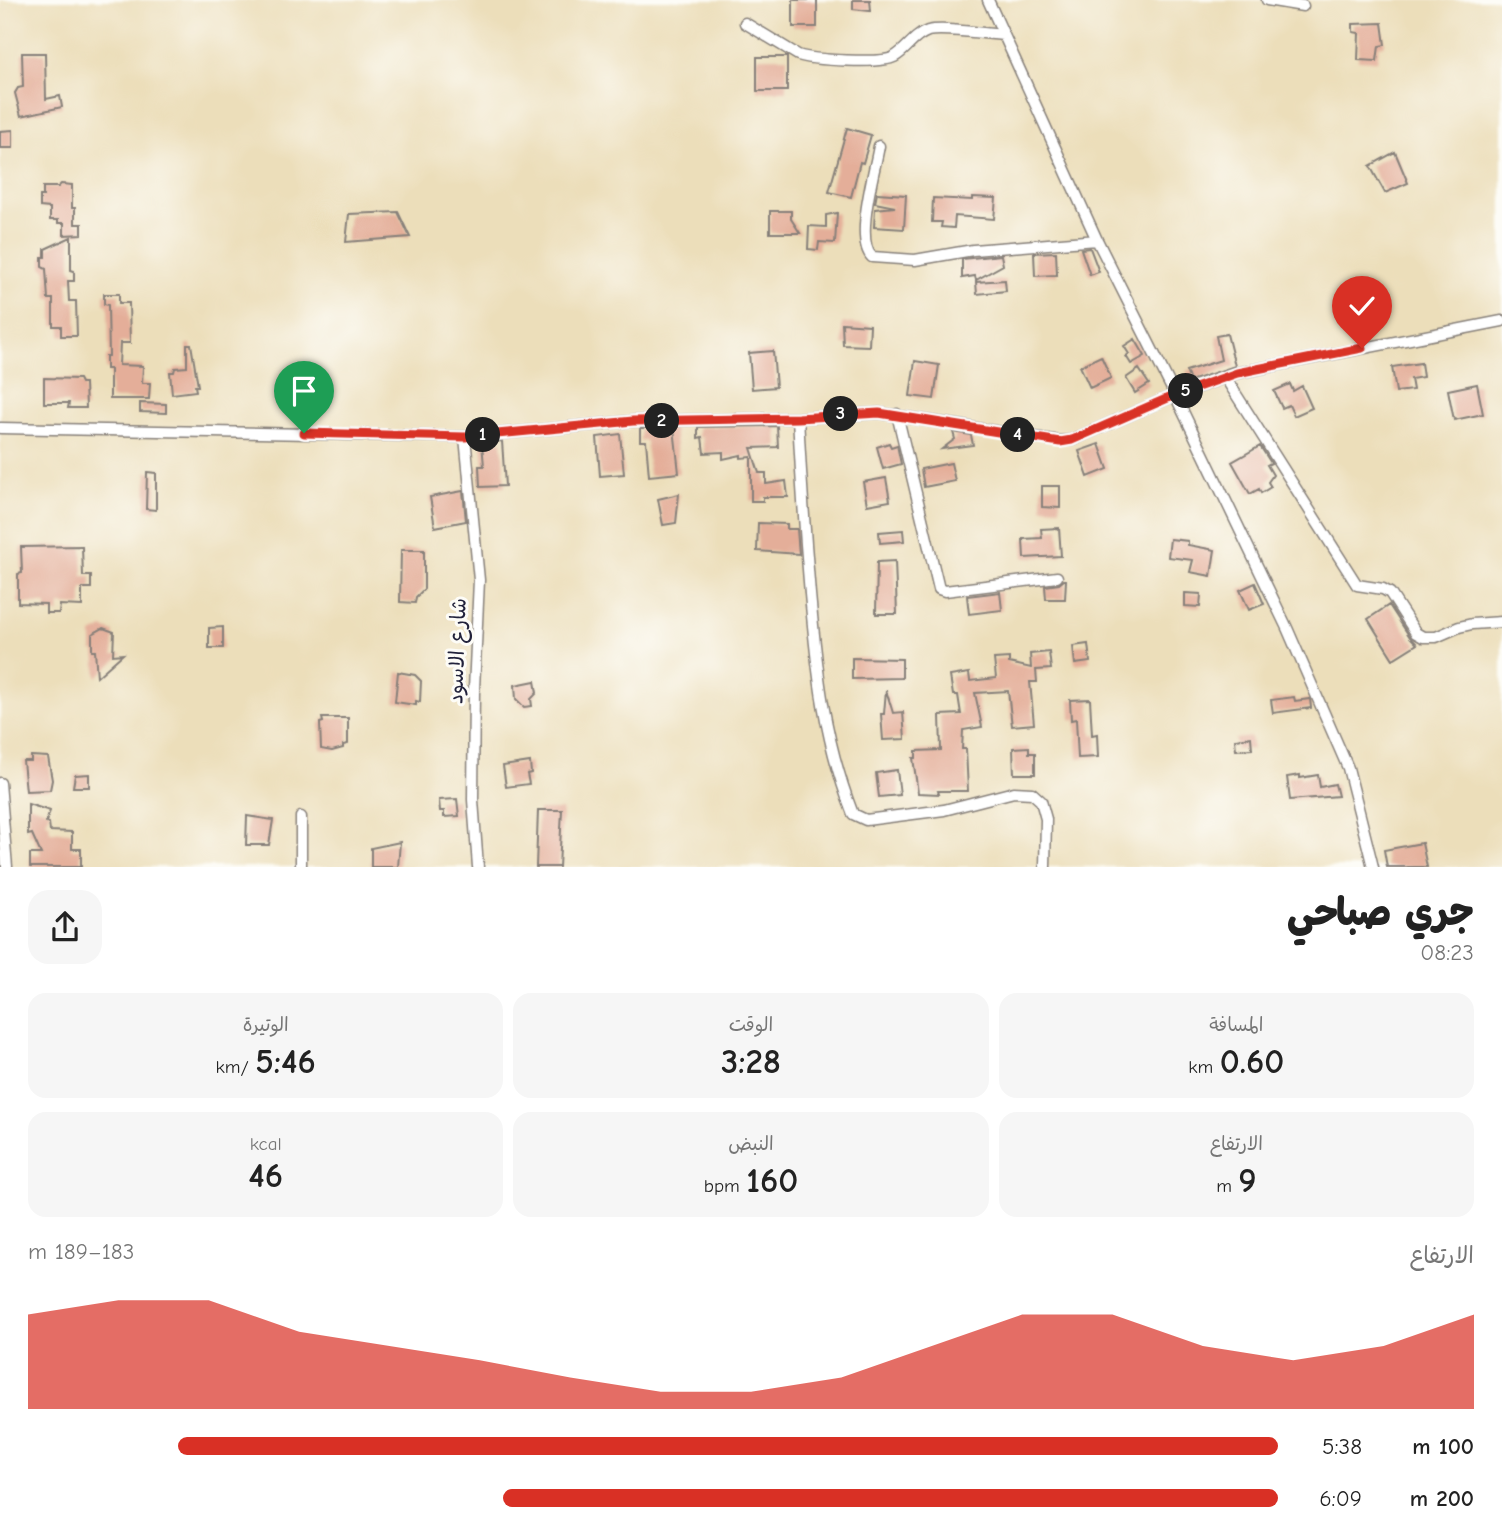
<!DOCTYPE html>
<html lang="ar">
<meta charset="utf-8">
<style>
:root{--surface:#fff;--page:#f6f6f6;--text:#222;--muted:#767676;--accent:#d93025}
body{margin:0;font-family:"Comic Neue","Playpen Sans Arabic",sans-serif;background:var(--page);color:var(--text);direction:rtl;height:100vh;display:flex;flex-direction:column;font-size:26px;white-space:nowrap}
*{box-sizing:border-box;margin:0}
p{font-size:23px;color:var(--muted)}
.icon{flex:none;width:38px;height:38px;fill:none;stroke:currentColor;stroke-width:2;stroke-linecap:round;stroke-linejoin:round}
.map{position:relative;height:867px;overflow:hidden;direction:ltr}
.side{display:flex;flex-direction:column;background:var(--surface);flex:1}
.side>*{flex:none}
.pin{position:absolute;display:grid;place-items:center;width:60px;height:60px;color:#fff;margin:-72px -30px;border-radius:50% 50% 50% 0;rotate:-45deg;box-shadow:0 0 7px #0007}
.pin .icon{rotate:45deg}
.km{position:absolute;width:35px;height:35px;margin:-18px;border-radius:50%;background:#222;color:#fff;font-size:19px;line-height:35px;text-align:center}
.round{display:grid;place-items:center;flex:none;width:74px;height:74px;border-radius:21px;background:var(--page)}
.summary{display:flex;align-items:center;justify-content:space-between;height:119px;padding:0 28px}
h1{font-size:38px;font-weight:800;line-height:52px}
.figures{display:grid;grid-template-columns:repeat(3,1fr);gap:10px;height:119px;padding:7px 28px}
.figures div{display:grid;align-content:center;border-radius:18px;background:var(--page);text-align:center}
.figures b{font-size:35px;font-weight:800}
.figures small{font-size:19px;font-weight:400}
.figures p{font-size:19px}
.chart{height:196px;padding:14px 28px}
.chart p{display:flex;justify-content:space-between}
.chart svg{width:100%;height:126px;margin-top:7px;fill:var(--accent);opacity:.7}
ul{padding:0 28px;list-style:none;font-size:23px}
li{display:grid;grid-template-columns:112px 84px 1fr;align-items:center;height:52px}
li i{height:18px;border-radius:9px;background:var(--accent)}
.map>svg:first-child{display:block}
.building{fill:#e4ae99}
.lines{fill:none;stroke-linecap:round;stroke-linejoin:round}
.minor-casing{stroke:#87807a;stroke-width:13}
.minor{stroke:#fff;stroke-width:10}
.route-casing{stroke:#fff;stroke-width:14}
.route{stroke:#d93025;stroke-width:9}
.labels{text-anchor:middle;stroke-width:6;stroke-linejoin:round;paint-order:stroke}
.street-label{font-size:21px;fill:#22223b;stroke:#fdfcf7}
</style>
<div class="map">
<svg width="1502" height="867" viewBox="0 0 1502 867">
<rect width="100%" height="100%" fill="#fdfcf7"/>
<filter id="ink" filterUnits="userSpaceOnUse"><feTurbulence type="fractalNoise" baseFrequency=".0143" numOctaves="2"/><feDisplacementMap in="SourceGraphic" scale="14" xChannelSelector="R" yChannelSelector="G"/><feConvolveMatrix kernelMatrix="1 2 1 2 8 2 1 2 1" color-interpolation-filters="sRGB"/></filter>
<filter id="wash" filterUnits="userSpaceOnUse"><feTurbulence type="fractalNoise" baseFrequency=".00686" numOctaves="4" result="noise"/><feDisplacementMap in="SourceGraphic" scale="28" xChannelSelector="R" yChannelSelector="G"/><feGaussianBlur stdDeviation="1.57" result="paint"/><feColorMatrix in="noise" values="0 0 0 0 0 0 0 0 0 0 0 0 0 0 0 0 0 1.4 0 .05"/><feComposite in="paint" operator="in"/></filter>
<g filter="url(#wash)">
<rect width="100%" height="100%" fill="#ecdeba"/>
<g id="blocks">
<!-- building -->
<path class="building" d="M793,0h24v27h-24z
M853,0h17l1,11 -18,-2z
M1382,23l3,22 -6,1 -2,15 -19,-1 1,-27 -6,-1v-8z
M22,53h23l1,46 14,-3 2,11 -41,9 -6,-23 3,-5 5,-1z
M757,57h30v34h-30z
M847,128l24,7 -8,28 -3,-1 -9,35 -22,-5z
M13,130v18h-13v-17z
M1395,152l13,31 -23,10 -15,-27z
M61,184l11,1v23h3v16h7v10l-18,1v-12h-6v-3h-8v-12l-10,-1v-11h3v-9h15z
M877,193l29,2 -2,34 -30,-2 1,-18 20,-2 -20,-4z
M972,197l24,1 -2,21 -39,-3 -1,12 -13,-1 1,-5h-10l1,-24 39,2z
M770,211h21v8l9,14h-30z
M398,212l12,25 -64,5 3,-28z
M837,213l-2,30 -16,-1 -1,8 -10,-1 1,-23 17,1v-12z
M71,237v33l3,1v10h-6l1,20h7l1,35h-16v-10h-8v-27h-5l-2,-30 -4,-2v-10h3v-8z
M1090,248l9,24 -9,3 -9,-26z
M1056,252l1,23 -22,1 -1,-23z
M1001,255l2,10 -27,15 -1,-4 -13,2v-19z
M1005,280l1,11 -29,3 -1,-12z
M104,294h15v9h10l1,40h-10l-1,22 24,1 -1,17h8l-1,16h-39v-30h-4v-13h3l-1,-51 -4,-1z
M842,323l28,2 -1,21 -26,-1z
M1227,334l8,32 -45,15 -4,-10 35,-11 -5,-24z
M1135,339l10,17 -14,8 -5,-8 3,-2 -5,-8z
M187,344h4l7,42h-3l1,5 -24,3 -2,-22h4l1,-4 12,-1z
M773,351l3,36 -24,2 -3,-36z
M1101,356l10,22 -21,10 -10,-22z
M915,361l24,4 -5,34 -24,-3z
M1421,363l2,14 -12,2 2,11 -17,2 -4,-25z
M1139,369l10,15 -14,9 -9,-15z
M44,378l35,1 2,4h4l1,25h-18l1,-5h-25z
M1290,384l3,7 9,-5 10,22 -18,8 -5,-11 -7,3 -8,-17z
M1477,384l6,30 -29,6 -6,-30z
M140,403l26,1v9l-26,-1z
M777,426l1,21 -27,1 8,25h7v11l20,-3 2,16h-25v4h-12v-44l-10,1v-3l-18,4v-7l-19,1 -2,-16 -4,1v-11z
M640,428h34l5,45 -30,3 -3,-35h-6z
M953,432l18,3 2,10 -31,4 13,-10z
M620,434l4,40 -24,2 -3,-39z
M502,441l3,45 -25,1 -1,-21h5l-2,-23z
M889,443l2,4 6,-2 4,19 -18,5 -6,-22z
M1099,444l9,25 -20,8 -9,-26z
M1260,446l11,17 -4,2 6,10 -5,7 3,5 -10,6 -2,-4 -9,5 -18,-32z
M951,463l4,18 -31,6 -3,-18z
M147,472l9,1v37l-10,-1z
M886,478l4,23 -23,4 -4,-23z
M1042,486h18v22l-18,-1z
M463,491l3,30 -31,6 -5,-30z
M679,494l-3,29 -13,2 -5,-26z
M758,523l29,1v5h10l2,25 -42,-3z
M1059,528l2,28 -37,2 -1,-19 19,-1 -1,-9z
M903,530l1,11 -24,2 -1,-11z
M1170,539l18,2v4l27,5 -4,26 -21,-4 3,-12 -25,-3z
M82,546l1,30h8v12h-9v18l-22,-1 -1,8h-13v-9l-28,-1v-29l4,-1 -1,-26z
M401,550h23v39l-8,8 -1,6 -15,-1z
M895,561l2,53h-21l1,-52z
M1064,580h2l-1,19h-19l-1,-13 14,-2z
M1255,583l9,21 -15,6 -9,-20z
M1000,592l2,18 -33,4 -2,-18z
M1185,593l16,1 -1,13 -15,-1z
M1389,605l21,32 7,7 -24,15 -25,-40z
M223,627v21h-14v-20z
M103,628l11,4 -1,23 10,-1 -26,23 -2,-26h-3v-17z
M1088,644l2,18 -15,2 -2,-18z
M1049,652l2,17 -15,1 1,12h-7l4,42 -22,2 -4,-35 -33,2 7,34 -19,3 -1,19h4l2,42h-30l1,3 -21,-1 -5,-35h3v-7l25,-1 -1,-35 21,-1 -3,-19h-5l-3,-19 19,-3 1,8 26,-3 -2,-19 15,-1v5l22,5 -1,-14z
M852,658l50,1v19l-50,1z
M398,672l17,3 6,6 -1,21 -4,-1v4l-21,-3z
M535,681l2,12 -6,6 1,7 -8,1 -8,-8 -1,-14z
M886,690l7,23 10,-1 2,27 -22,1 -2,-26h3z
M1294,697l1,4 15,-2 1,9 -38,5 -2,-13z
M1090,699l2,36 5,-1 1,23 -20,1 -2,-39 -5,1 -1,-20z
M322,718h26v26l-5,1v3l-11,3 -11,-2 -1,-26 3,-1z
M1251,737l1,12 -16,1 -1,-11z
M1029,747v6h6v21h-21l-1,-26z
M31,756l17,1 4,23 -2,10 -24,1 -3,-30h8z
M530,762l1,11 -4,1 2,10 -23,3 -3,-21z
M897,770l3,25 -21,2 -3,-24z
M89,774v13h-16l2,-12z
M1300,775v3l18,-3 2,12 15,-3 3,12 -48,4 -3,-23z
M457,799l2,17 -15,1v-6h-4l-1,-11z
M28,804l22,7 -4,11 3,1 1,8 22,1v17h9v18h-51v-13h11l-9,-20 -4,1z
M538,810h24l-3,57h-23z
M247,816l26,4 -4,25h-23z
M400,842l-2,25h-27v-19z
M1422,843l5,24h-40l-3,-17z"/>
</g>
</g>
<g filter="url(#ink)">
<use href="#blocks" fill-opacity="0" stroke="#87807a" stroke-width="2"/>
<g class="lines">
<!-- minor casing -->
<g class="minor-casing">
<path id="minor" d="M988,0l109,240 78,155 112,233 61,140 25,99
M1267,0l36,6
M745,23l53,32c14,5 84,9 96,2 13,-7 19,-21 34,-26 15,-4 58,3 76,4
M879,146c-4,24 -25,94 -7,111l43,3 58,-10 124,-10
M1225,377l132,208 26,4 7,4 26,40 7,4h13l23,-10 13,-3 30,-2
M897,414l42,175 6,2 112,-14
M798,418c3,59 7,117 12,176 7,78 14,146 43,220l13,6 78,-10 70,-18 18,1 9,8 5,18 -1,48
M0,428l465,9 168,-16 165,-3 81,-5 181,28 12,-1 103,-45 62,-22 265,-52
M465,437l14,143 -5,109 -1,111 5,67
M0,783l7,84
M301,817v50"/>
</g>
<!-- minor -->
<use href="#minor" class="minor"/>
</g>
</g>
<g class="lines" filter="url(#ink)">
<!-- route casing -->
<g class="route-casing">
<path id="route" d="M304,433l161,4 168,-16 165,-3 81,-5 181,29 12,-2 103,-45 62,-22 125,-25"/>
</g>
<!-- route -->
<use href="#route" class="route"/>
</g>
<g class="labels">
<!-- street labels -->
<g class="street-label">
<text transform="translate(457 651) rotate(-88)" y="7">شارع الاسود</text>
</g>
</g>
</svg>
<div class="pin" style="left:304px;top:433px;background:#1e9e55"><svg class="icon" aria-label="arrive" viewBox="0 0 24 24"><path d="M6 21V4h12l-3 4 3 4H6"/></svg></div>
<div class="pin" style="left:1362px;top:348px;background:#d93025"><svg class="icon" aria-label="check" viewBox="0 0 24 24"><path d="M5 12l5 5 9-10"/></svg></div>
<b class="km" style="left:483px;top:435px">1</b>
<b class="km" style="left:662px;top:421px">2</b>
<b class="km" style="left:841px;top:414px">3</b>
<b class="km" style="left:1018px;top:435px">4</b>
<b class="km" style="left:1186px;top:391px">5</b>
</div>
<section class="side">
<div class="summary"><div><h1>جري صباحي</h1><p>08:23</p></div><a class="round"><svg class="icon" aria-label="share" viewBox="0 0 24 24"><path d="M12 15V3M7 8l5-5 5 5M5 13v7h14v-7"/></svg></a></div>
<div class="figures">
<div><p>المسافة</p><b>0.60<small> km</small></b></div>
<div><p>الوقت</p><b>3:28</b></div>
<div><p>الوتيرة</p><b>5:46<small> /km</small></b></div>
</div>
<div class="figures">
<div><p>الارتفاع</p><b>9<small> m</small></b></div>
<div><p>النبض</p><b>160<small> bpm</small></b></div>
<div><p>kcal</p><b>46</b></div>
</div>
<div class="chart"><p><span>الارتفاع</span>183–189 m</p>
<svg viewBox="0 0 160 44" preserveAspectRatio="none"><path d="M0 44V11L10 6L20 6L30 17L40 22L50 27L60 33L70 38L80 38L90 33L100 22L110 11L120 11L130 22L140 27L150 22L160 11V44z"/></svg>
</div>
<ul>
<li><b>100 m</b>5:38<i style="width:88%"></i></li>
<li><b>200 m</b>6:09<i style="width:62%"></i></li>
</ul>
</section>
